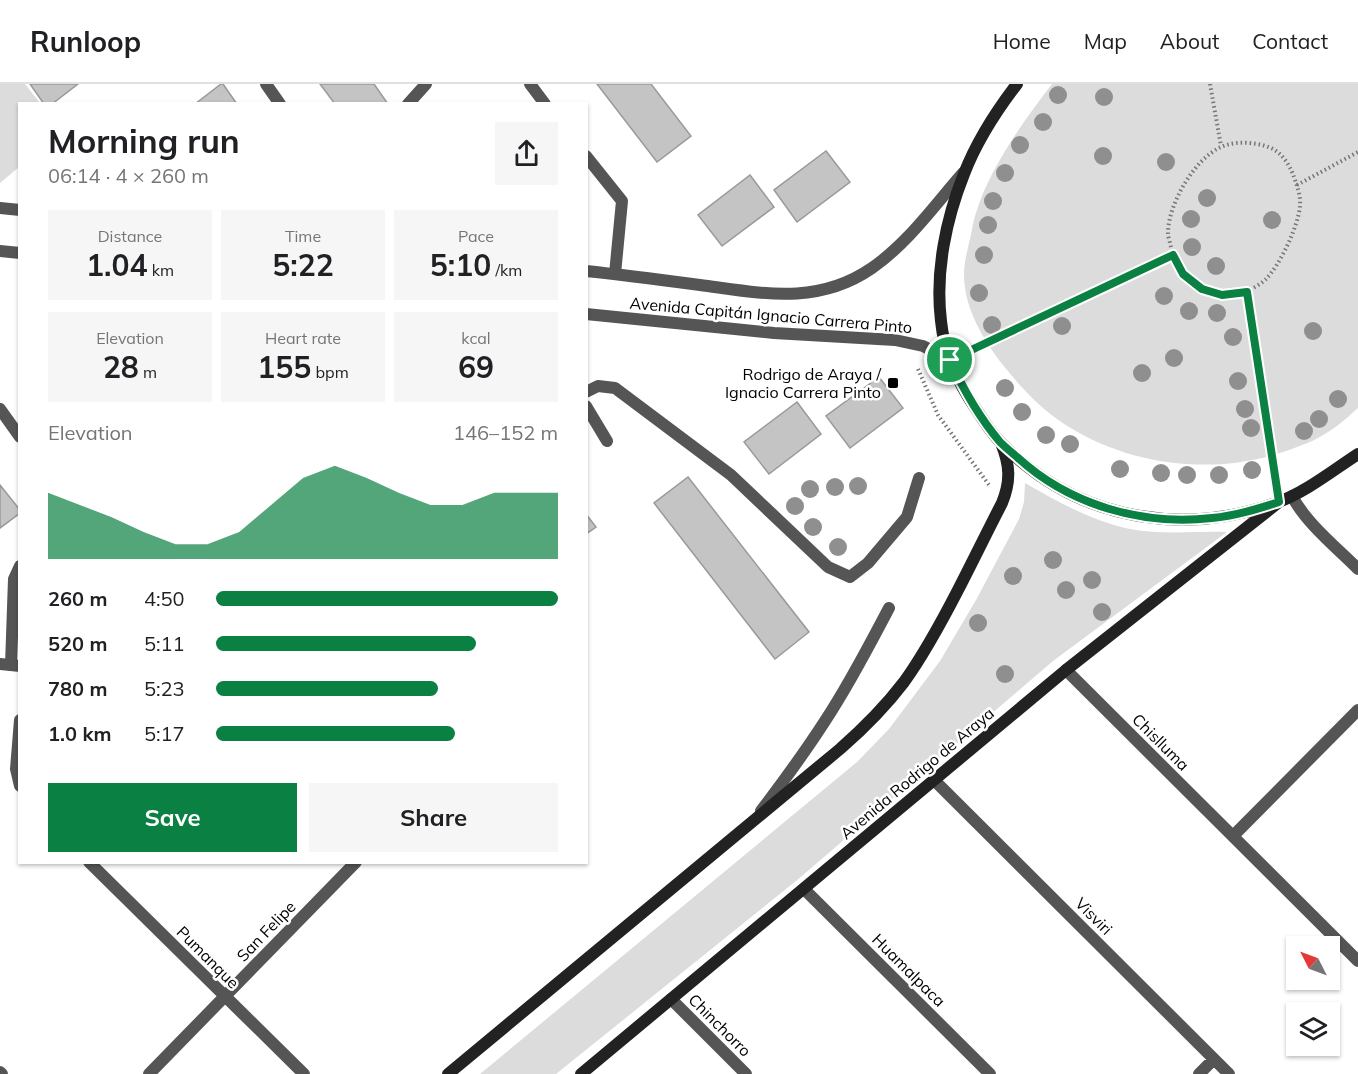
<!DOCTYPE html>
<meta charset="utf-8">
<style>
:root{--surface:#fff;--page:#f6f6f6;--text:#202124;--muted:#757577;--line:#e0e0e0;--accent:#0b8043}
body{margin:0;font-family:Mulish,sans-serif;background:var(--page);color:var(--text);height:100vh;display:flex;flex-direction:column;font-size:22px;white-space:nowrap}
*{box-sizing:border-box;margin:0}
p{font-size:20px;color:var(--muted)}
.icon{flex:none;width:33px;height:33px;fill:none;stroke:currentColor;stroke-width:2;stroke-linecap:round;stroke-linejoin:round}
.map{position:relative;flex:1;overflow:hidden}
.side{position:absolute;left:18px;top:18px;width:570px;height:762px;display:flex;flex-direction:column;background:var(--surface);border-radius:0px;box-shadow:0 2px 4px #0004}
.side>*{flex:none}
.needle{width:39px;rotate:312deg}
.tools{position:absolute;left:1286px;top:852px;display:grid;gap:12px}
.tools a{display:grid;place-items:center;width:54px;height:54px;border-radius:0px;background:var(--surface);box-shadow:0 2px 4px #0004;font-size:30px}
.pin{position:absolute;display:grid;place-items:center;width:51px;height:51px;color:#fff;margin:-26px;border:3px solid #fff;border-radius:50%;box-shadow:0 2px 6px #0007}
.round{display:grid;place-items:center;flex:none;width:63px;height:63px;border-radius:0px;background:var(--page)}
.headline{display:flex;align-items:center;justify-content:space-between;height:102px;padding:0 30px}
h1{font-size:33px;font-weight:700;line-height:45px}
.figures{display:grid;grid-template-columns:repeat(3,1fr);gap:9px;height:102px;padding:6px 30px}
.figures div{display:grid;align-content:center;border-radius:0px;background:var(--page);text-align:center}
.figures b{font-size:30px;font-weight:700}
.figures small{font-size:16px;font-weight:400}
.figures p{font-size:16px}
.chart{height:168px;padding:12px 30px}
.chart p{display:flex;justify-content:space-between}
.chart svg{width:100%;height:108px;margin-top:6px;fill:var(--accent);opacity:.7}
.primary-button{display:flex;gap:12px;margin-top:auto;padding:12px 30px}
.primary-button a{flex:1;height:69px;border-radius:0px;background:var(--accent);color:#fff;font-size:24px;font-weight:700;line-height:69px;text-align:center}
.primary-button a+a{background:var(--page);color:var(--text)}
ul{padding:0 30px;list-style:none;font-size:20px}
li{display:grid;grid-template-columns:96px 72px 1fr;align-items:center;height:45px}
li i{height:15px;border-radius:8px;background:var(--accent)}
header{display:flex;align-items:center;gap:36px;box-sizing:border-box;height:84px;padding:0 30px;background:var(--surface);border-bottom:2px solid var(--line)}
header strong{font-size:28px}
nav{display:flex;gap:33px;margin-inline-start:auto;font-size:21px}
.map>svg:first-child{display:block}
.green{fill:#dcdcdc}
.building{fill:#c4c4c4;stroke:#999;stroke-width:1.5}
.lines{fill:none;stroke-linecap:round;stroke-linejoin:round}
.path{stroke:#777;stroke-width:4;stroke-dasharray:1.5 3;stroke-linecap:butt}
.service{stroke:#555;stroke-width:12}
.minor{stroke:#555;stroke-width:12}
.tertiary{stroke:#555;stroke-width:12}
.secondary{stroke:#222;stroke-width:12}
.tree{fill:#8f8f8f}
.route-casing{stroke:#fff;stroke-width:12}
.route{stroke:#0b8043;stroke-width:8}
.poi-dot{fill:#000;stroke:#fff;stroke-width:2}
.labels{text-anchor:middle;stroke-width:5;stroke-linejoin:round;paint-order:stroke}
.street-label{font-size:16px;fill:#000;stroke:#fff}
.poi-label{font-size:16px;fill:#000;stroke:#fff;text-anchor:end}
</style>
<header>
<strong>Runloop</strong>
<nav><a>Home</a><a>Map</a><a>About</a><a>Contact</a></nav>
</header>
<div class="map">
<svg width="1358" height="990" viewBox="0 0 1358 990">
<rect width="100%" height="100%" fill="#fff"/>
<!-- green -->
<path class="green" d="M0,0h25l15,19 -20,1 -1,63 -19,16z
M1052,0h306v324c-12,11 -25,22 -40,30 -7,4 -14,6 -21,9 -73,29 -160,22 -228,-20 -26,-16 -47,-38 -66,-62 -19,-24 -39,-57 -39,-90 0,-12 3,-24 6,-36 2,-8 3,-18 6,-26 13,-44 48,-93 76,-129z
M1025,399c33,19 67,38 105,46 32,6 65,2 97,3l-174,129 -257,220 -240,193h-76l377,-312 32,-33 51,-68 36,-61 43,-81 5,-17z"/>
<!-- building -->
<path class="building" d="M30,0h48l-26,20h-8z
M221,0h2l14,20h-42z
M320,0h54l14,20h-53z
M597,0h54l40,52 -34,26z
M826,67l24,31 -53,40 -23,-32z
M750,91l24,32 -52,39 -24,-31z
M879,293l24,31 -53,40 -24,-32z
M797,318l24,32 -52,40 -25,-32z
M688,393l121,155 -34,27 -121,-156z
M0,401l20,25v3l-20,15z
M586,430l10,13 -10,7z"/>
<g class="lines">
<!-- path -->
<path class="path" d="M1210,0l11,62
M1297,101l61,-33
M1247,208c-8,1 -18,3 -27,2 -25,-4 -43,-23 -49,-47 -1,-5 -3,-10 -3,-14 0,-28 26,-74 53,-86 11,-5 24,-5 36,-3 19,3 28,12 36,30 3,9 8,21 7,31 -1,20 -20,60 -34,74 -5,5 -13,9 -19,13l29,192
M967,268l206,-97
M918,285l20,46 51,70"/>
<!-- service -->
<path class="service" d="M266,0l14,20
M530,0l15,20
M586,72l36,45 -7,73
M586,308l12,-6 17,2 116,87 97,92 22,10 18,-14 39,-46 12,-39
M586,322l21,35
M0,325l20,28
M11,581l3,-86 6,-13
M761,727c22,-29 44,-59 64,-90 24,-36 44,-75 64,-113"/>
<!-- minor -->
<path class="minor" d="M408,20l18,-20
M1292,412c14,27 44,51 66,73
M0,580l20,2
M1066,586l292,291
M20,636l-4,49 4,17
M935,697l294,293
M1233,752l125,-126
M89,778l215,212
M804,805l186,185
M671,915l75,75
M149,990l207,-212
M1199,990l15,-15"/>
<!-- tertiary -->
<path class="tertiary" d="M0,124l20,2
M0,167l20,2
M586,187c38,4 76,9 114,14 61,8 117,21 172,-17 36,-25 62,-62 91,-95
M586,230l188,19 121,7 28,6 27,14
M0,988l2,2"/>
<!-- secondary -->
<path class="secondary" d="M1017,0c-20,26 -41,59 -53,90 -18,45 -29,98 -23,147 3,31 17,62 35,88 7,11 15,23 24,33 5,5 11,10 16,15 72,64 171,78 260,46 30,-11 56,-32 82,-49
M448,990l392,-325c24,-21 45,-42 64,-67 21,-29 38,-61 54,-92 15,-29 29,-58 44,-87 9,-22 8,-38 -1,-60
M581,990l485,-404 213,-168"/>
</g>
<!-- trees -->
<g class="tree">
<circle cx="1058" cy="11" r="9"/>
<circle cx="1104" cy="13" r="9"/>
<circle cx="1043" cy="38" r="9"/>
<circle cx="1020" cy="61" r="9"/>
<circle cx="1103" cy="72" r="9"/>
<circle cx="1166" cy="78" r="9"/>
<circle cx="1005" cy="89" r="9"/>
<circle cx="1207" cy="114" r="9"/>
<circle cx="993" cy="117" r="9"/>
<circle cx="1191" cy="135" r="9"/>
<circle cx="1272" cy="136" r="9"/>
<circle cx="988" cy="141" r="9"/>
<circle cx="1192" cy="163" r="9"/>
<circle cx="984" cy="171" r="9"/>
<circle cx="1216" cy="182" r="9"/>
<circle cx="979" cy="209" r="9"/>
<circle cx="1164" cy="212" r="9"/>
<circle cx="1189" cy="227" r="9"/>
<circle cx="1217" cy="229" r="9"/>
<circle cx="992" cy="241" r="9"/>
<circle cx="1062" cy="242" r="9"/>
<circle cx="1313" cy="247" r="9"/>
<circle cx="1233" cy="253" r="9"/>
<circle cx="1174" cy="274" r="9"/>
<circle cx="1142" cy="289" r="9"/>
<circle cx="1238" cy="297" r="9"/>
<circle cx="1005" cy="304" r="9"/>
<circle cx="1338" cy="315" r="9"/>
<circle cx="1245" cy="325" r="9"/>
<circle cx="1022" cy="328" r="9"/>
<circle cx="1319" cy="335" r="9"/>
<circle cx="1251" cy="344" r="9"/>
<circle cx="1304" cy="347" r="9"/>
<circle cx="1046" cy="351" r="9"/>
<circle cx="1070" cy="360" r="9"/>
<circle cx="1120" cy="385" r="9"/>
<circle cx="1252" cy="386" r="9"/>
<circle cx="1161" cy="389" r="9"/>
<circle cx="1187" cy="391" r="9"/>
<circle cx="1219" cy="391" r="9"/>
<circle cx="858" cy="402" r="9"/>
<circle cx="835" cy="403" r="9"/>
<circle cx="810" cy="405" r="9"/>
<circle cx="795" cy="422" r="9"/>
<circle cx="813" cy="443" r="9"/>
<circle cx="838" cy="463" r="9"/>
<circle cx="1053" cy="476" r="9"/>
<circle cx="1013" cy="492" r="9"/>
<circle cx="1092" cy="496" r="9"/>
<circle cx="1066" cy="506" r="9"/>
<circle cx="1102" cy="528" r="9"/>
<circle cx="978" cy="539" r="9"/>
<circle cx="1005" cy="590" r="9"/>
</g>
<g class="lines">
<!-- route casing -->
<g class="route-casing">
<path id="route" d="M1173,171l10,19 19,15 20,6 25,-3 32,210c-22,7 -44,14 -67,16 -70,8 -143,-13 -195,-61 -6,-5 -12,-10 -17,-15 -21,-25 -37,-53 -50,-82z"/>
</g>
<!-- route -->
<use href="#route" class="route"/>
</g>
<!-- markers -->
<rect class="poi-dot" x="887" y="293" width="12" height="12" rx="3"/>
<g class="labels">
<!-- street labels -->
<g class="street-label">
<text transform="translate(771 231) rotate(5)" y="6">Avenida Capitán Ignacio Carrera Pinto</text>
<text transform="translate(1161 658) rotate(45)" y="6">Chislluma</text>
<text transform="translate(917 689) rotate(-40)" y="6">Avenida Rodrigo de Araya</text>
<text transform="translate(1094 832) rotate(45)" y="6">Visviri</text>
<text transform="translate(266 847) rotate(-46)" y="6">San Felipe</text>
<text transform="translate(208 873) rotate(45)" y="6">Pumanque</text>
<text transform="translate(909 886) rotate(45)" y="6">Huamalpaca</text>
<text transform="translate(720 941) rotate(45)" y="6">Chinchorro</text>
</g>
<!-- poi labels -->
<g class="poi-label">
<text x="881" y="296">Rodrigo de Araya /<tspan x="881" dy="18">Ignacio Carrera Pinto</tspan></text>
</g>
</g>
</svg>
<div class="tools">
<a><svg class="needle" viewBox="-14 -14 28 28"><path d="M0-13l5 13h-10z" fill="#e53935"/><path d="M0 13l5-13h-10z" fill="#757577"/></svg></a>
<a><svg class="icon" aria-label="layers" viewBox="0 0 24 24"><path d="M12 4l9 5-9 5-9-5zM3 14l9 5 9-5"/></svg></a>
</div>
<div class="pin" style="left:950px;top:276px;background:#1e9e55"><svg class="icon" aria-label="arrive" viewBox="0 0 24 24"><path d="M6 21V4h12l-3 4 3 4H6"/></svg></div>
<section class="side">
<div class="headline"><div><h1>Morning run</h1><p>06:14 · 4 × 260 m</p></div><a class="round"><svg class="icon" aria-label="share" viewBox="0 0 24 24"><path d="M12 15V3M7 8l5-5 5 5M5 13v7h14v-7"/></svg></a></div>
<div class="figures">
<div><p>Distance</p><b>1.04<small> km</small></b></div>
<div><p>Time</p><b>5:22</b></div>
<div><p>Pace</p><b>5:10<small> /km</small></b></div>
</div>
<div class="figures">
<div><p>Elevation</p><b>28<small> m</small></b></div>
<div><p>Heart rate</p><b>155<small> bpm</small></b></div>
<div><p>kcal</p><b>69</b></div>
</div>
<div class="chart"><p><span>Elevation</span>146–152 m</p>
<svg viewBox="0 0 160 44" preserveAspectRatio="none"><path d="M0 44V17L10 22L20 27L30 33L40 38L50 38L60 33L70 22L80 11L90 6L100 11L110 17L120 22L130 22L140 17L150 17L160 17V44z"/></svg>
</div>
<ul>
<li><b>260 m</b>4:50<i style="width:100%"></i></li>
<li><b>520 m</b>5:11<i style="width:76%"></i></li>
<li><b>780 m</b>5:23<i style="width:65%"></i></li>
<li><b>1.0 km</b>5:17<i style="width:70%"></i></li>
</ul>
<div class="primary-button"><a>Save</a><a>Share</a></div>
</section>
</div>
